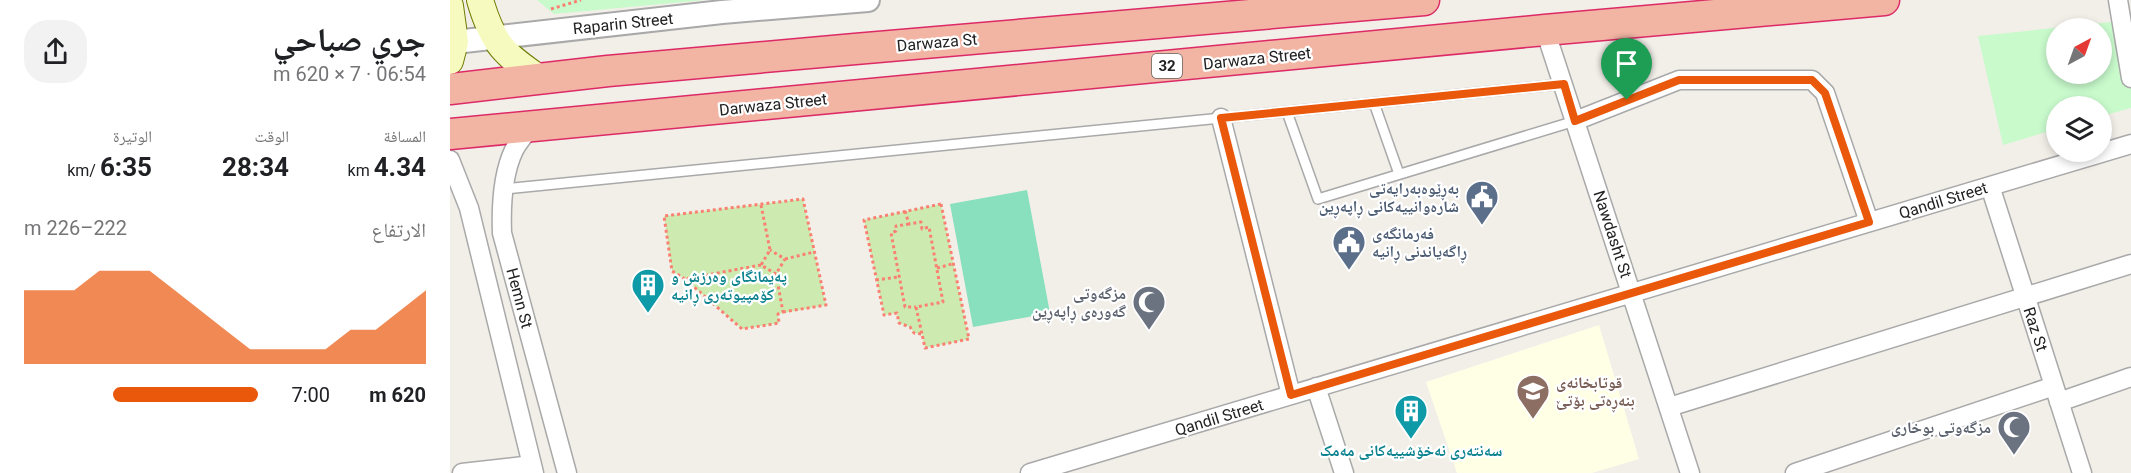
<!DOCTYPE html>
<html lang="ar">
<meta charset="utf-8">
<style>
:root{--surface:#fff;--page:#f2f2f2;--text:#202124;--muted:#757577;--accent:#ea580c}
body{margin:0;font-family:Roboto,"Noto Naskh Arabic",sans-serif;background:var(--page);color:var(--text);direction:rtl;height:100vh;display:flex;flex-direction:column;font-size:22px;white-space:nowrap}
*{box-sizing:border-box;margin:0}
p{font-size:20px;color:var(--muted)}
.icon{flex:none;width:33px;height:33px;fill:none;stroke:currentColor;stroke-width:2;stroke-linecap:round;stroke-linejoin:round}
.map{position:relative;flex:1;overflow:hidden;direction:ltr}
.drawer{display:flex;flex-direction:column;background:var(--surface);width:450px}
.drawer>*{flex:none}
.needle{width:39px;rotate:41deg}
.tools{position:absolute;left:1596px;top:18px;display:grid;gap:12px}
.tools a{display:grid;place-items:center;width:66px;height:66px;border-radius:50%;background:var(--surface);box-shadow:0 3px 9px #0003;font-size:30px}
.pin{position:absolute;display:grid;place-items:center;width:51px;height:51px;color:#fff;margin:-62px -26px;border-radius:50% 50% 50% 0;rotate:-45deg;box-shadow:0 0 6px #0007}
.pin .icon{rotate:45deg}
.round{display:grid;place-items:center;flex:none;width:63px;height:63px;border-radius:24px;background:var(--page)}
.head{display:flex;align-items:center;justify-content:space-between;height:102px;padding:0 24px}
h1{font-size:33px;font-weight:700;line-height:45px}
.figures{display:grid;grid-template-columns:repeat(3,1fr);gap:9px;height:102px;padding:6px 24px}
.figures div{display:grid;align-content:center}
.figures b{font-size:26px;font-weight:700}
.figures small{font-size:16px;font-weight:400}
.figures p{font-size:16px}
.chart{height:168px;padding:12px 24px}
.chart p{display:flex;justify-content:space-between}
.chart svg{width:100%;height:108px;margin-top:6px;fill:var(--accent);opacity:.7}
ul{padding:0 24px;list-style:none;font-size:20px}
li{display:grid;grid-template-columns:96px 72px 1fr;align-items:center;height:45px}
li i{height:15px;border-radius:8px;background:var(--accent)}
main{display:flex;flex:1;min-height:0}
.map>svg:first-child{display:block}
.education{fill:#ffffe5}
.grass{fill:#cdebb0}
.park{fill:#c8facc;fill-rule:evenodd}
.pitch{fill:#88e0be}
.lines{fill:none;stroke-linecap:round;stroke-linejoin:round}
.service-casing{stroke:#a9a9a9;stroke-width:12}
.minor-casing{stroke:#a9a9a9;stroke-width:21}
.tertiary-casing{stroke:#a9a9a9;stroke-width:26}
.secondary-casing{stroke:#707d05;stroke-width:28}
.trunk-casing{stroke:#dc2a67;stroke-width:33}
.path{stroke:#fa8072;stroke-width:3;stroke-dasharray:3 3;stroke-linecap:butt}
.service{stroke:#fff;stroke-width:9}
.minor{stroke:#fff;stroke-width:18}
.tertiary{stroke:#fff;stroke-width:22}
.secondary{stroke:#f7fabf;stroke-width:26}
.trunk{stroke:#f2b4a3;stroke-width:30}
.route-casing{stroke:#fff;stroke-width:12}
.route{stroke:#ea580c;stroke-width:8}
.labels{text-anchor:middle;stroke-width:4.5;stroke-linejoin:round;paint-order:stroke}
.shield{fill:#fff;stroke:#646464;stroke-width:1.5}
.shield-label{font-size:15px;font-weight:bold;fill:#222}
.street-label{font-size:16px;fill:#222;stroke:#fff}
.service-label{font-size:16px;font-weight:bold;fill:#4e5e75;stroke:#fff;text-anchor:end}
.culture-label{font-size:16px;font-weight:bold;fill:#0d838f;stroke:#fff;text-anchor:start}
.worship-label{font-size:16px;font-weight:bold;fill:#5b616d;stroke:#fff;text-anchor:end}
.education-label{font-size:16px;font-weight:bold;fill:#785e54;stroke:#fff;text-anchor:start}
</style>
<main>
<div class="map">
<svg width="1681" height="473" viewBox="0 0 1681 473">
<rect width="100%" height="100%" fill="#f2efe9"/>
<!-- education -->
<path class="education" d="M1149,325l40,134 -47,14h-135l-31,-91z"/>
<!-- grass -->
<path class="grass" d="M353,199l23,106 -48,9 1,9 -37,6 -57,-50 -13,-8 -8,-55z
M491,204l28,135 -44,9 -3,-14 -8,-1 -4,-6 -11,-4 -2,-10 -13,2 -20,-95z"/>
<!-- park -->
<path class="park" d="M87,0h168l-151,14z
M1681,20v88l-29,8v-10h-46v23l-53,16 -25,-109zM1606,28h46v46h-46z"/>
<!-- pitch -->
<path class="pitch" d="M577,190l23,123 -77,14 -23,-123z"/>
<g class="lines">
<!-- service casing -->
<g class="service-casing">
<path id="service" d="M924,103l25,71
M837,112l31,87 257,-78
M54,189l1060,-105"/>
</g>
<!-- minor casing -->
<g class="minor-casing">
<path id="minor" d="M1668,0l13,78
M1095,30l145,443
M771,118l70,277
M1125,121l104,-41h133l13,13 44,129
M81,127c-6,7 -13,15 -17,23 -12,25 -13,56 -12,83l65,240
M0,160l19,48 65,265
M1540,186l92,287
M866,387l28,86
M1609,402l72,-25
M1219,407l462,-143
M12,473l70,-8
M580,473l1101,-329
M1345,473l259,-87"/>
</g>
<!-- tertiary casing -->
<g class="tertiary-casing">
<path id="tertiary" d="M5,42l267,-30 146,-12"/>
</g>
<!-- secondary casing -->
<g class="secondary-casing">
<path id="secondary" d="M30,0c13,45 24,54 62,80
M0,6l5,36 -5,19"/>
</g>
<!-- trunk casing -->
<g class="trunk-casing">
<path id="trunk" d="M0,89l158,-18 247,-22 569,-49
M0,134l1095,-104 339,-30"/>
</g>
<!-- path -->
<path class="path" d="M101,9l30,-9
M491,204l28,135 -44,9 -3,-14 -8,-1 -4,-6 -11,-4 -2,-10 -13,2 -20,-95z
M311,205l9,45 -9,15 15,9 9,-15 -15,-9
M455,211l4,13 12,-2 1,7 7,-2 14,75 -27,5 6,27
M459,224l-13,2v5l-5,2 14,74h11
M335,259l29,-7
M311,265l-76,14 57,50 37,-6 -1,-9 5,-2 -7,-38
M487,268l15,-4
M235,279l-13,-8 -8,-55 139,-17 23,106 -43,7
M426,280l22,-3"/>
<!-- service -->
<use href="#service" class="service"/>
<!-- minor -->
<use href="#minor" class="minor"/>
<!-- tertiary -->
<use href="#tertiary" class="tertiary"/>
<!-- secondary -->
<use href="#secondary" class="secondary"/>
<!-- trunk -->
<use href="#trunk" class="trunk"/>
</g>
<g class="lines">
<!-- route casing -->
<g class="route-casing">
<path id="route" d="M1229,80h133l13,13 44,129 -578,173 -70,-277 343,-34 11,37z"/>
</g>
<!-- route -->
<use href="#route" class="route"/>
</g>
<!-- icons -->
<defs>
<g id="civic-pin" transform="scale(1.725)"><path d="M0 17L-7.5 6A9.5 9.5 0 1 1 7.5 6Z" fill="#5c6f8a" stroke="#fff"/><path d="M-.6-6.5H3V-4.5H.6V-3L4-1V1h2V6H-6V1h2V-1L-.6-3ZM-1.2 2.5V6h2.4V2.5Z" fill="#fff"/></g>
<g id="building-pin" transform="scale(1.725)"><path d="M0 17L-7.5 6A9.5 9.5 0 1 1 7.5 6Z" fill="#0f9aa8" stroke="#fff"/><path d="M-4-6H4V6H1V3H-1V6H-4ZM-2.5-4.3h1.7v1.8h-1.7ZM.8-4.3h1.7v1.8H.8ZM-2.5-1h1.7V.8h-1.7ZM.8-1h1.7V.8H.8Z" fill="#fff"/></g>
<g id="mosque-pin" transform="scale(1.725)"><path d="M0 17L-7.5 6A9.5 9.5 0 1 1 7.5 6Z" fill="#6b7280" stroke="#fff"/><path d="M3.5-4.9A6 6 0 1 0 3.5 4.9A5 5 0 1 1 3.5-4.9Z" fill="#fff"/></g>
<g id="school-pin" transform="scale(1.725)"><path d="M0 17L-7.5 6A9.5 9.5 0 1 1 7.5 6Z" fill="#8d6e63" stroke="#fff"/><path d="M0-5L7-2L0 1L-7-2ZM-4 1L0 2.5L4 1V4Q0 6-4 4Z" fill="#fff"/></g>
</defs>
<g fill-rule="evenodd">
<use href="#civic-pin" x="1032" y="197"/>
<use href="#civic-pin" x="899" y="242"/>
<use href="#building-pin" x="198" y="285"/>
<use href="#mosque-pin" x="699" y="302"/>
<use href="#school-pin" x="1083" y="391"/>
<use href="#building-pin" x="961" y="411"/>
<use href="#mosque-pin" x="1564" y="427"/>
</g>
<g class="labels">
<!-- shield labels -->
<rect class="shield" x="702" y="54" width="30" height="24" rx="4.5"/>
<g class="shield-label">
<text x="717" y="71">32</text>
</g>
<!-- street labels -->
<g class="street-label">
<text transform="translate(173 23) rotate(-6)" y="6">Raparin Street</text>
<text transform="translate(487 42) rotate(-5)" y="6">Darwaza St</text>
<text transform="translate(807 58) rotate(-6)" y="6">Darwaza Street</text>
<text transform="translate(323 104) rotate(-6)" y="6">Darwaza Street</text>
<text transform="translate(1493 200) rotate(-17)" y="6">Qandil Street</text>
<text transform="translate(1163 234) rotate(72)" y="6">Nawdasht St</text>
<text transform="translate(70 298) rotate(75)" y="6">Hemn St</text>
<text transform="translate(1586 329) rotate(72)" y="6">Raz St</text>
<text transform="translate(769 417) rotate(-17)" y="6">Qandil Street</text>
</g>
<!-- service labels -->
<g class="service-label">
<text x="1009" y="194">بەڕێوەبەرایەتی<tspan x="1009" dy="18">شارەوانییەکانی ڕاپەڕین</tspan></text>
<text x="922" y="239" text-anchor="start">فەرمانگەی<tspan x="922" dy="18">ڕاگەیاندنی ڕانیە</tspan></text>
</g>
<!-- culture labels -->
<g class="culture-label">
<text x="221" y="282">پەیمانگای وەرزش و<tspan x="221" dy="18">کۆمپیوتەری ڕانیە</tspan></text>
<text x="961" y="456" text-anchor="middle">سەنتەری نەخۆشییەکانی مەمک</text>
</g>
<!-- worship labels -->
<g class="worship-label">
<text x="676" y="299">مزگەوتی<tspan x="676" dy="18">گەورەی ڕاپەڕین</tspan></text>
<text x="1541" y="433">مزگەوتی بوخاری</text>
</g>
<!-- education labels -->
<g class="education-label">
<text x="1106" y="388">قوتابخانەی<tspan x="1106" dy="18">بنەڕەتی بۆتێ</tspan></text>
</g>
</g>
</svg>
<div class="tools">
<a><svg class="needle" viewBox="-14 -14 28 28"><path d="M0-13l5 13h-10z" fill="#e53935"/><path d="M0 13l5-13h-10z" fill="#757577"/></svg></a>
<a><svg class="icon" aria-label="layers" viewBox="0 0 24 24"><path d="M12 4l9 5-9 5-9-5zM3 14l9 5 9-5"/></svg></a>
</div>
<div class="pin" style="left:1177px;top:100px;background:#1e9e55"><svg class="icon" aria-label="arrive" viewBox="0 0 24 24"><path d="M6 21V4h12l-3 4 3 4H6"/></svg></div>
</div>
<section class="drawer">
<div class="head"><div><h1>جري صباحي</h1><p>06:54 · 7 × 620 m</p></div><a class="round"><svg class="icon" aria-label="share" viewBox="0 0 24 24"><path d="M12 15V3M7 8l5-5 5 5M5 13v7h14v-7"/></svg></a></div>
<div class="figures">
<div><p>المسافة</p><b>4.34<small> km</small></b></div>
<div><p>الوقت</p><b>28:34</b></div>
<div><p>الوتيرة</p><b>6:35<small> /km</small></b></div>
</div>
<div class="chart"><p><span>الارتفاع</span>222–226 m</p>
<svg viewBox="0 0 160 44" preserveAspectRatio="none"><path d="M0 44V14L10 14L20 14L30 6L40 6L50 6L60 14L70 22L80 30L90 38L100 38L110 38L120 38L130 30L140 30L150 22L160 14V44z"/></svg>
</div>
<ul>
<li><b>620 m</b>7:00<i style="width:62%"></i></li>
</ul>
</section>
</main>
